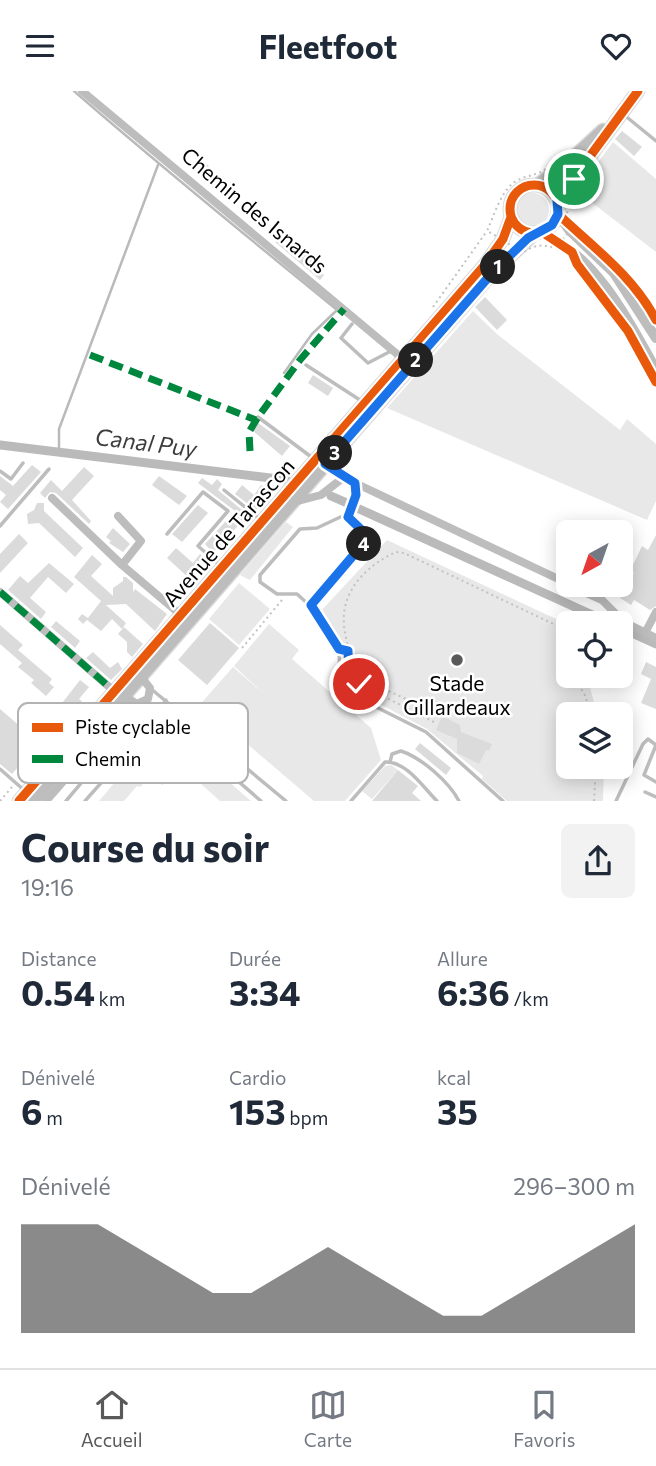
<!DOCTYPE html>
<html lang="fr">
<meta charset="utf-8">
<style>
:root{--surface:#fff;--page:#f2f2f3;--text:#1f2937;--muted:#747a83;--line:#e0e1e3;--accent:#595959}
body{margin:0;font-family:Commissioner,sans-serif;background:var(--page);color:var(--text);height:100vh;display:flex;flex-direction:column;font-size:26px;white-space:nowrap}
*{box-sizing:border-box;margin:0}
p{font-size:23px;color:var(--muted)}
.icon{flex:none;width:38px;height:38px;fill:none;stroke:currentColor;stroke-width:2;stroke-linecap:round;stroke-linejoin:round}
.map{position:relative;height:710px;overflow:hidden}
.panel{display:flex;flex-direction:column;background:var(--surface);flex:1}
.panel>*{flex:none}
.needle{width:46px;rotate:220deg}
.buttons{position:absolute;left:556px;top:429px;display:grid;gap:14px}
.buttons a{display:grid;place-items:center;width:77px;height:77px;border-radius:10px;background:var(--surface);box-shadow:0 4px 18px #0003;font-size:35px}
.pin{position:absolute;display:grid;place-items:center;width:60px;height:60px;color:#fff;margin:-30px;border:4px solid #fff;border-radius:50%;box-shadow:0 2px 7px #0007}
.km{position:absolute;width:35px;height:35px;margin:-18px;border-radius:50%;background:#222;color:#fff;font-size:19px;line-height:35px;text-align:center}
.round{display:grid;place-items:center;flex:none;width:74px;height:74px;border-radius:10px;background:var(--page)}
.overview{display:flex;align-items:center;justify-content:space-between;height:119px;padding:0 21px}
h1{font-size:38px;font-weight:700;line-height:52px}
.figures{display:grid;grid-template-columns:repeat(3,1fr);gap:10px;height:119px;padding:7px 21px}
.figures div{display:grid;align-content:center}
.figures b{font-size:35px;font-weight:700}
.figures small{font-size:19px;font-weight:400}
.figures p{font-size:19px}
.chart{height:196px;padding:14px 21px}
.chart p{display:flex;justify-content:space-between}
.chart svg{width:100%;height:126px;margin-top:7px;fill:var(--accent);opacity:.7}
header{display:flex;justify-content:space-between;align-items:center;height:91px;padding:0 21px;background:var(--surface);font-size:32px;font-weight:700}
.tabs{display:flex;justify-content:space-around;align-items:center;height:98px;border-top:2px solid var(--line);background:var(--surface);font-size:19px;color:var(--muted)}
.tabs a{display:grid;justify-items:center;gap:4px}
.tabs .active{color:var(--accent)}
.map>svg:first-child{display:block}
.green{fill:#e8e8e8}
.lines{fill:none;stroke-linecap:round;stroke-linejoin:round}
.stream{stroke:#bababa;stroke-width:2.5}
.canal{stroke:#bababa;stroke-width:9}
.building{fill:#dbdbdb}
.primary-casing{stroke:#dbdbdb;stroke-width:15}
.path{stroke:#c2c2c2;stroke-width:2;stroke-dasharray:2 3.5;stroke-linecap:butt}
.service{stroke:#bdbdbd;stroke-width:3.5}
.minor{stroke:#bdbdbd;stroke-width:8}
.tertiary{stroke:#bdbdbd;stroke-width:10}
.primary{stroke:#bdbdbd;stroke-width:12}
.quiet{stroke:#00873e;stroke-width:7;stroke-dasharray:14 7;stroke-linecap:butt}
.cycleway-casing{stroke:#fff;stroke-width:13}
.cycleway{stroke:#e8590c;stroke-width:9}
.route-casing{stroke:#fff;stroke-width:14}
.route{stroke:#1a73e8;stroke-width:9}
.poi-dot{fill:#595959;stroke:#fff;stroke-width:2.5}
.labels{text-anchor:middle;stroke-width:5;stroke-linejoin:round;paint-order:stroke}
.street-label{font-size:21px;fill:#000;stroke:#fff}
.poi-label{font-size:21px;fill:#000;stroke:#fff}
.water-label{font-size:23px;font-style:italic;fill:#3d3d3d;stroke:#fff}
.key{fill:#fff;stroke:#b2b2b2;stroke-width:2}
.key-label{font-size:19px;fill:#000}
</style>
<header><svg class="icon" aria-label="menu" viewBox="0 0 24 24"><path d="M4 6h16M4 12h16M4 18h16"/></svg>Fleetfoot<svg class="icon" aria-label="heart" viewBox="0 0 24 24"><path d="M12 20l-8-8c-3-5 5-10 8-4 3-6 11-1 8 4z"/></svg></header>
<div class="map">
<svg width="656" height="710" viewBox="0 0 656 710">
<rect width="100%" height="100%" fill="#fff"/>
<!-- green -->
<path class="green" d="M613,51l43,37v73l-79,-61z
M515 119a17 17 0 1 1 34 0a17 17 0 1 1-34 0Z
M473,220l25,24 122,95 7,-11 29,25v57l-9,19 -260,-112z
M286,431l7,5 -43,53 -10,-5z
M387,449l182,85v50l18,1 10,38h-28v53h35l-1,34h-96l-25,-22 1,-3 -56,-47 -55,-29 -27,-23 2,-32 -2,2 -26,-34z
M239,492l31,26 -31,36 -30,-26z
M269,533l30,26 -7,9 79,69 10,32 -36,41h-31l-83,-71 -4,4 -30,-26 36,-41 30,26 -29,-27z
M204,669l47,41h-31l-28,-25z
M391,674l7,5 -26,29 -10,-8 23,-25z
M125,679l18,14 -3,3 -3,-1 -13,15h-25z"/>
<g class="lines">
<!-- stream -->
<path class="stream" d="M74,0c86,75 175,147 263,219l-25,24 -28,39
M59,361v-23l99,-264"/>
<!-- canal -->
<path class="canal" d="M0,354l287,35
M331,405l16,7
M357,417l253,115
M621,537l35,16"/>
</g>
<!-- building -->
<path class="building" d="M622,40l20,16 -8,9 -19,-17z
M204,71l5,4 -2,2 17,15 -6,8 -22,-19z
M282,143l36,31 -2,2 8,8 -4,5 -45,-38z
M485,206l22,23 -10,10 -22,-23z
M313,284l20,13 -5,8 -20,-13z
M258,332l32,23 -8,10 -30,-26z
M32,374l9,7 -33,37 -8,-7 6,-7 -6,-5v-14l13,10z
M84,376l10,9 -22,24 19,21 -2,3 -33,-31 -6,-1 -5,6 -5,-5 11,-13 11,11z
M159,385l28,20 -8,9 -27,-20z
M202,387l10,7 5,-6 5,5 -4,6 30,25 -35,38 -8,-9 30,-33 -37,-28z
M242,394l12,10 7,-10 9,7 -14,18 -21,-16z
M37,412h7v8l39,37 -8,9 -36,-34 -11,1 -1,-10 7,-4z
M198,414l10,8 -26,29 -10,-8z
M113,437l17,16 -7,8 -14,-9 2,-2 -5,-4z
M19,443l9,9 -28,30v-19z
M656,444v71l-6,4 -16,-10 -3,5 -11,-7 14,-25 -4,-2 12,-25 6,4z
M176,457l17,15 7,-9 7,6 -17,19 -23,-21z
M92,464l10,9 -11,12 22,20v-8l10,-7v-4h3l7,6v9l2,-3 32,25 -12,17 -29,-27 -20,1 20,18 -4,6 -10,-10 -11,12 -14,-11 -4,4 -5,-5 4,-5 6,4 13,-17 -27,-24z
M49,472l25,21 -8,9 -18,-16 -18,21 16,14 -5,7 -33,-29 12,-14 8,7z
M56,530l24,20 -5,7 -24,-21z
M210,532l29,25 -32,37 -29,-25z
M0,534l23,20 -5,5 34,29 -3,4 5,4 -8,9 -15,-13 3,-3 -16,-13 4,-4 -22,-19z
M124,536l19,17 -11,13 -5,-5v-10l-9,-8z
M93,561l17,16 8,-6 4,7 -11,11 -25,-22z
M646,571l10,5v42l-15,-6 10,-24 -10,-5z
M80,589l9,7 -10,12 3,2 -13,15 -10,-9z
M0,618l44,38 -20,24 -5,-5 -7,8 -12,-10z
M442,625l18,9 1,7 31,12 -3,7 -3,-1 -7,14 -22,-11v-14l-21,-9z
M136,633l4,4 3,-3 33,29 2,-2 7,7 -23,26 -38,-38 2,-2 -4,-4z
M420,652l31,25 -5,7 -31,-26z
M398,679l20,16 -6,7 9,8h-49z"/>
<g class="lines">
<!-- primary casing -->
<g class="primary-casing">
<path id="primary" d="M510 118a24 24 0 1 1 48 0a24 24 0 1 1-48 0Z
M537,94l28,-20 38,-35
M557,110l81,-110
M19,710l465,-535 19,-27 8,-22
M33,710l460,-529 41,-38"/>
</g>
<!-- path -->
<path class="path" d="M547,77l19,21 7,5 -6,19 8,12 -20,23c-14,-5 -24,-2 -35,7l-13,-13 -20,-11c7,-15 14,-41 29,-50 10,-6 21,-5 31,-13z
M433,216l54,-76
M242,557l40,-48
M344,559l4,1c0,-9 -4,-18 -4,-27 -3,-33 23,-59 52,-72l8,1 160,76 -4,7 9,16
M573,584l13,22 3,17
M434,631l-75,-38 -9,-11 -2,-22 11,5 -4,14 18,14 64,29
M20,687l32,-37 20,-18
M0,710l12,-14
M594,710l2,-34"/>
<!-- service -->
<path class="service" d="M623,23l33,27
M352,233l-11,14 27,25 23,-12
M306,274l57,37
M258,326l56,42
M0,380l11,8 12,-16
M224,399l37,30
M349,422l1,7 17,13 1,7 -55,63 -5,1 -11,-10h-20l-17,-12v-7l40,-46 17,-1 32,-15 7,-18 -1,-12
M0,435l49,-57
M167,443l36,-42 25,19 -30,35 23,20
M311,514l28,44 1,31 30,24 56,28 77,69
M150,597l136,113
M166,609l-9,11 104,90
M390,671l2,-8 9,-3c21,7 48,31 58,50
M0,678l25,22
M645,701l11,5
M66,710l38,-45 5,-2 6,4 2,7 -32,36
M351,710l34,-39c21,-1 38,25 52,39
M616,710l27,-57 5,-5 8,6 -12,30 12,7"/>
<!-- minor -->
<path class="minor" d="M82,0l321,268
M324,373l31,19 214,101
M52,407l70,67 59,50
M294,411l27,-7 23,-18
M118,425l23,25 -19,24
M569,494l33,15 22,22 32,16
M0,501l115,100
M645,542l11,-21
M124,605l13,8 11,-5 2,-11 -9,-11
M46,710l57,-65 40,-33"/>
<!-- tertiary -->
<path class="tertiary" d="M558,123l12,17 44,42 42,65
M542,141c55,26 86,87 114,138"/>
<!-- primary -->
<use href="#primary" class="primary"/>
<!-- quiet -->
<path class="quiet" d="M90,264l166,65
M250,360l-1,-19 9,-15 42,-57 44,-51
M0,501l115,100"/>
<!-- cycleway casing -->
<g class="cycleway-casing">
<path id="cycleway" d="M510 118a24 24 0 1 1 48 0a24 24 0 1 1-48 0Z
M557,110l81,-110
M558,123c35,33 75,62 98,106
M542,141l30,20 5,12 51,67 28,51
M19,710l465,-535 19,-27 8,-22"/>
</g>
<!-- cycleway -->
<use href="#cycleway" class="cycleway"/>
</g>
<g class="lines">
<!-- route casing -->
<g class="route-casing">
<path id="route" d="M359,593l-10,-11 -1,-22 -9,-2 -28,-44 58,-68 -21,-20 8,-22 -1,-12 -30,-19 168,-192 35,-34 24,-13 6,-11 -1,-13 17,-22"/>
</g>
<!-- route -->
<use href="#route" class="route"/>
</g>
<!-- markers -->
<circle class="poi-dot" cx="457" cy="569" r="7"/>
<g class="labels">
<!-- street labels -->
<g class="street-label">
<text transform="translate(254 120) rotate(40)" y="7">Chemin des Isnards</text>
<text transform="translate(229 442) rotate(-49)" y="7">Avenue de Tarascon</text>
</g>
<!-- poi labels -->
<g class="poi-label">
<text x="457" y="600">Stade<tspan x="457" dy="24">Gillardeaux</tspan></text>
</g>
<!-- water labels -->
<g class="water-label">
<text transform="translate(146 352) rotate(7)" y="8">Canal Puy</text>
</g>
</g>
<!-- legend -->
<rect x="18" y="612" width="230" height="80" rx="10" class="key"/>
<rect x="32" y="632" width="31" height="9" fill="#e8590c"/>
<rect x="32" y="664" width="31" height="8" fill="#00873e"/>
<g class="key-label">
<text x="75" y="643">Piste cyclable</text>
<text x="75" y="675">Chemin</text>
</g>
</svg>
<div class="buttons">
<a><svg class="needle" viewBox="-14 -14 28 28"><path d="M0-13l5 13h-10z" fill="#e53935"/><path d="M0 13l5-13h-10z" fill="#747a83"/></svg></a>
<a><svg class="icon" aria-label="locate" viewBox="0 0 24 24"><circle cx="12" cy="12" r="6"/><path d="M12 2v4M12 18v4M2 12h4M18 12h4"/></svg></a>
<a><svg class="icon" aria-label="layers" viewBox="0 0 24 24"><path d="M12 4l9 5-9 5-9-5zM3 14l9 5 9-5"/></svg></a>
</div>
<div class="pin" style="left:574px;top:88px;background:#1e9e55"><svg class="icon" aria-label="arrive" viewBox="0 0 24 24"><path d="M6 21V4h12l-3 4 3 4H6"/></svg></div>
<div class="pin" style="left:359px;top:593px;background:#d93025"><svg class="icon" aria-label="check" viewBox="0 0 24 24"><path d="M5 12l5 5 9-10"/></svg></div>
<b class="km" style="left:498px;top:176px">1</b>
<b class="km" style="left:416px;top:269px">2</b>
<b class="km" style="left:335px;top:362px">3</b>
<b class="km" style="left:364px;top:453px">4</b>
</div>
<section class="panel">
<div class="overview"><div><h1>Course du soir</h1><p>19:16</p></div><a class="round"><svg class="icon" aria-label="share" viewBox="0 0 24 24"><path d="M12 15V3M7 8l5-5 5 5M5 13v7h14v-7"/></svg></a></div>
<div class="figures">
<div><p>Distance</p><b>0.54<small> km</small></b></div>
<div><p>Durée</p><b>3:34</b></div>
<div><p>Allure</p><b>6:36<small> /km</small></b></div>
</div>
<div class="figures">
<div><p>Dénivelé</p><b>6<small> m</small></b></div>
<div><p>Cardio</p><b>153<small> bpm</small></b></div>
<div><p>kcal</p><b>35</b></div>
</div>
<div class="chart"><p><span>Dénivelé</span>296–300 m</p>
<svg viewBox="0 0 160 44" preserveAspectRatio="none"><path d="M0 44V6L10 6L20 6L30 14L40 22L50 30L60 30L70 22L80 14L90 22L100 30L110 38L120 38L130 30L140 22L150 14L160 6V44z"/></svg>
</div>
</section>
<nav class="tabs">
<a class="active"><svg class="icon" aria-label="home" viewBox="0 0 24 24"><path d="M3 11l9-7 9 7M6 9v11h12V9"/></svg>Accueil</a>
<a><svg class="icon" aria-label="map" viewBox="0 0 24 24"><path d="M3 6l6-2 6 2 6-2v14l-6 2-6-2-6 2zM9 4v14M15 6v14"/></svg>Carte</a>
<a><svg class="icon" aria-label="saved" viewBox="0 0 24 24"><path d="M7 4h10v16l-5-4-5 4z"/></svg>Favoris</a>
</nav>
